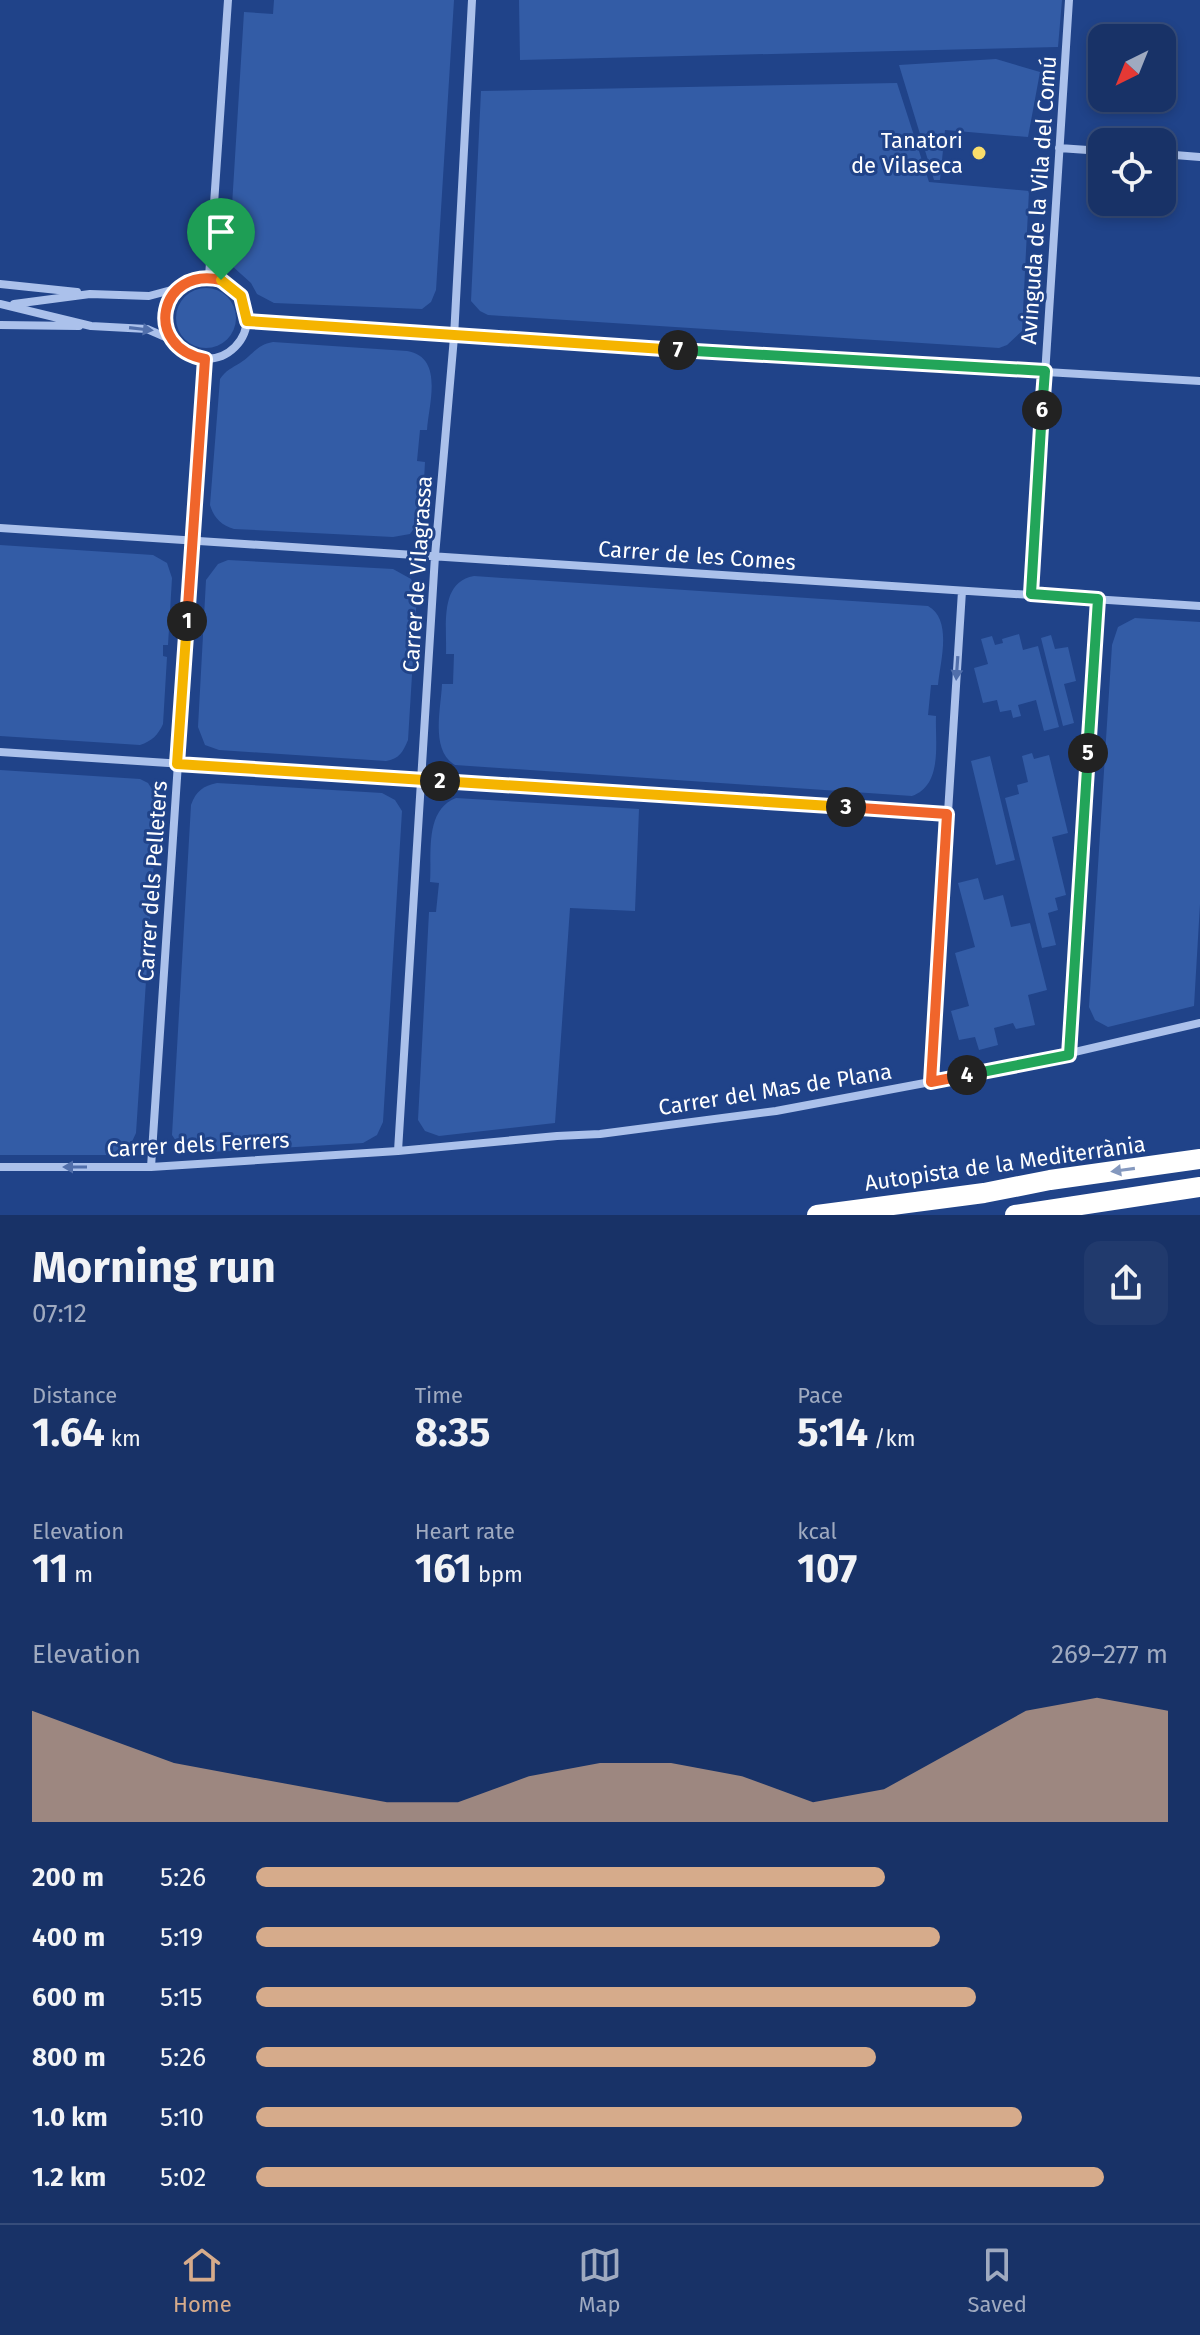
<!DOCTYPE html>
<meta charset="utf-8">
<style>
:root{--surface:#183267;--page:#213a6d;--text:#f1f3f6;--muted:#9faac0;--line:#364d7b;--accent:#d6ab8b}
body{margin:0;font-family:"Fira Sans",sans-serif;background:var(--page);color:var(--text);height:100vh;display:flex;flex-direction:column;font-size:30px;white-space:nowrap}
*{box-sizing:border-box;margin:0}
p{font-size:26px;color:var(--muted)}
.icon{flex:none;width:44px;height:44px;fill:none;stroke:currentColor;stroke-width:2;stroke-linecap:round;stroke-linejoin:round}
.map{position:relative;height:1215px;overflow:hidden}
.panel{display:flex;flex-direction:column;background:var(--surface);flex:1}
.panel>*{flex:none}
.needle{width:52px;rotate:223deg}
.fabs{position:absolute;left:1088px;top:24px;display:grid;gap:16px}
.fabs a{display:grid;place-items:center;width:88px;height:88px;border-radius:16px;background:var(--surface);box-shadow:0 4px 12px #0003,0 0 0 2px var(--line);font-size:40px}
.pin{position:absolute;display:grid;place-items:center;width:68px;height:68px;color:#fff;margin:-82px -34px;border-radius:50% 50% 50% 0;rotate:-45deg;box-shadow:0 0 8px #0007}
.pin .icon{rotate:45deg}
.km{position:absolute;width:40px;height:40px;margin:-20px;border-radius:50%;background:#222;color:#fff;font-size:22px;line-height:40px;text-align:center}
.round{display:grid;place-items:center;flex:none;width:84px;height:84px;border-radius:16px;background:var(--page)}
.head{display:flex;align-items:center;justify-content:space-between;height:136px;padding:0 32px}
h1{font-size:44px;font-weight:700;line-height:60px}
.metrics{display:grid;grid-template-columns:repeat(3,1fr);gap:12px;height:136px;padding:8px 32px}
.metrics div{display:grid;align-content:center}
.metrics b{font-size:40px;font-weight:700}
.metrics small{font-size:22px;font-weight:400}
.metrics p{font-size:22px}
.chart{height:224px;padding:16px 32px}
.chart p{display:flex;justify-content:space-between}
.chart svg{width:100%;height:144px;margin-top:8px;fill:var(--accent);opacity:.7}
ul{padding:0 32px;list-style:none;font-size:26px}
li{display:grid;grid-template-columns:128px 96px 1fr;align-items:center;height:60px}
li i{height:20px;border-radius:10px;background:var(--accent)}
.menu{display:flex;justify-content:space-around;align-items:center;height:112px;border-top:2px solid var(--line);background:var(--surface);font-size:22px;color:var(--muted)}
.menu a{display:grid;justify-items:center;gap:4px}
.menu .active{color:var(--accent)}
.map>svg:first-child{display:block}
.green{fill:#335ca6}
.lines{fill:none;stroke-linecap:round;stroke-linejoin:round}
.minor{stroke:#abc1eb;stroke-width:8}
.motorway{stroke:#fff;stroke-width:20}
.oneway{fill:#516fab}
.oneway2{fill:#8498be}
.split-1-casing{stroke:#fff;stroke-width:16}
.split-2-casing{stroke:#fff;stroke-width:16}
.split-3-casing{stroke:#fff;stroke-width:16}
.split-4-casing{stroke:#fff;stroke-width:16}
.split-5-casing{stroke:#fff;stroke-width:16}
.split-6-casing{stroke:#fff;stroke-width:16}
.split-7-casing{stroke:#fff;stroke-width:16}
.split-8-casing{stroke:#fff;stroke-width:16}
.split-1{stroke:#f0652b;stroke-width:10}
.split-2{stroke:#f5b400;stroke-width:10}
.split-3{stroke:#f5b400;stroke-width:10}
.split-4{stroke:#f0652b;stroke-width:10}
.split-5{stroke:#22a559;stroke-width:10}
.split-6{stroke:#22a559;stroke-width:10}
.split-7{stroke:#22a559;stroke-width:10}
.split-8{stroke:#f5b400;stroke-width:10}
.poi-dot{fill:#f9dd6b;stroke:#204389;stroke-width:3}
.labels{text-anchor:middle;stroke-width:6;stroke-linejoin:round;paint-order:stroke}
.poi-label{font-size:22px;fill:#fff;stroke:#204389;text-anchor:end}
.street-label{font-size:22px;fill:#fff;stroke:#204389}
</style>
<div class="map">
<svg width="1200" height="1215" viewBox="0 0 1200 1215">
<rect width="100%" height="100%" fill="#204389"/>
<!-- green -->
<path class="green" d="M274,0h180l-18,290 -5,12 -9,7 -148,-6 -17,-9 -6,-11 -20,-18 -2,-11 15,-242 29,2z
M519,0h543l-4,47 -538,13z
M996,59l44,13 -12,65 -83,-7 -5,50h-6l-35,-115z
M897,83l32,99 100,9 -7,140 -15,14 -8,3 -511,-33 -8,-4 -9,-10 10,-210z
M176 318a30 30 0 1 1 60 0a30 30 0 1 1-60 0Z
M273,342l134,9c37,6 22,52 20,79h-7l-3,31 8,1 -3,55 -12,17 -17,3 -159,-8c-13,-4 -20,-11 -24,-24l10,-126c6,-9 12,-11 20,-16 13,-8 16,-18 33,-21z
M0,545l153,10 14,8 5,15 -4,67h-5v11l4,1 -4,67c-5,11 -11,17 -23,21l-140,-9z
M228,560l165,9 18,10 6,15 -9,146c-5,12 -9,19 -22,21l-167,-11 -14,-5 -7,-18 8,-147 12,-16z
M474,576l454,30c25,14 12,56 10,79h-7l-3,30 8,1c-1,27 7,69 -24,80l-457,-31c-25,-15 -14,-56 -13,-81h11l1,-30h-8c1,-28 -7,-72 28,-78z
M1135,618l65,4v282l-6,102 -86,21 -13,-7 -6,-13 23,-362 6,-18z
M1019,634l4,16 15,-4 21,81 -15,4 -8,-31 -18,5 3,11 -8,2 -2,-8 -11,2 -3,-12 -14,3 -9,-35 14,-4 -7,-25 11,-3 3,9 8,-2 -1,-4z
M1051,635l4,14 13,-2 8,34 -12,3 10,39 -11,3 -22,-88z
M1032,753l2,6 15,-4 19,78 -16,4 14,58 -11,3 3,12 -10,3 8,32 -14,3 -37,-150 14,-4 -2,-9 11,-3 -6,-26z
M990,756l25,104 -19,5 -25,-104z
M0,770l140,9 8,4 10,16 -22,334 -6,13 -14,9h-116z
M217,783l165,10 13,7 7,11 -19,311 -6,13 -14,8 -170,10 -13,-6 -8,-12 19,-330c5,-14 12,-19 26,-22z
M456,798l183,11 -4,102 -65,-3 -15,215 -116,13 -14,-5 -7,-11 11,-208h7l3,-29 -9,-1c2,-27 -6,-72 26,-84z
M978,878l6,22 19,-5 8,32 19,-4 17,67 -19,5 7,30 -19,4 -3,-6 -19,5 4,17 -19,5 -4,-13 -16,3 -8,-29 18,-5 -14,-53 20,-6 -17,-64z"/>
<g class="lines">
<!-- minor -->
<path class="minor" d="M1059,148l43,3
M1162,154l38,3
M209,277l19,-277
M165 318a41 41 0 1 1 82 0a41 41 0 1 1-82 0Z
M0,284l77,8
M0,304l91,22 56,3 23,10
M14,304l76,-10 59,2 26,-7
M247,321l207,16 746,44
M0,325l79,1
M0,528l1200,78
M1031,594l38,-594
M0,752l947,62
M1069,1055l29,-456
M931,1082l31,-491
M398,1151l37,-595 19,-219 18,-337
M0,1167h151l247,-16 159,-15 43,-2 176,-23 234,-44 190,-44
M151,1167l54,-808"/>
<!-- motorway -->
<path class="motorway" d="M817,1215l167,-22 66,-13 150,-21
M1015,1215l185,-28"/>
</g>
<!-- one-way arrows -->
<defs><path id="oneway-solid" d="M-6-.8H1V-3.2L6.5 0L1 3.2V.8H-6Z" transform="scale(2)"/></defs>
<g class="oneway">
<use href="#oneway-solid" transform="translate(141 329) rotate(7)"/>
<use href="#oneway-solid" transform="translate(957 668) rotate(94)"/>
<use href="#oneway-solid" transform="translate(75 1167) rotate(180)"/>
</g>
<use class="oneway2" href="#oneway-solid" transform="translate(1123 1170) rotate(172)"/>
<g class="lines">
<!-- split-1 casing -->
<g class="split-1-casing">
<path id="split-1" d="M187,621l18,-262c-63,-12 -46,-93 16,-79"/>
</g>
<!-- split-2 casing -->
<g class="split-2-casing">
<path id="split-2" d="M187,621l-10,143 263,17"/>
</g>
<!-- split-3 casing -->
<g class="split-3-casing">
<path id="split-3" d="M440,781l406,26"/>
</g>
<!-- split-4 casing -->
<g class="split-4-casing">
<path id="split-4" d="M846,807l101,7 -16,268 36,-7"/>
</g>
<!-- split-5 casing -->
<g class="split-5-casing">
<path id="split-5" d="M967,1075l102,-20 19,-302"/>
</g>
<!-- split-6 casing -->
<g class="split-6-casing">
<path id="split-6" d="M1042,410l-11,184 67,5 -10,154"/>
</g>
<!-- split-7 casing -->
<g class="split-7-casing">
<path id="split-7" d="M678,350l367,21 -3,39"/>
</g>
<!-- split-8 casing -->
<g class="split-8-casing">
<path id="split-8" d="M221,280l20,16 6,25 431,29"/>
</g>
<!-- split-1 -->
<use href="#split-1" class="split-1"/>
<!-- split-2 -->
<use href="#split-2" class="split-2"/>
<!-- split-3 -->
<use href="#split-3" class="split-3"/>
<!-- split-4 -->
<use href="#split-4" class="split-4"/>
<!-- split-5 -->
<use href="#split-5" class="split-5"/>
<!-- split-6 -->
<use href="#split-6" class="split-6"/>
<!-- split-7 -->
<use href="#split-7" class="split-7"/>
<!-- split-8 -->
<use href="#split-8" class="split-8"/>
</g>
<!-- markers -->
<circle class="poi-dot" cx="979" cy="153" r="8"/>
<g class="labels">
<!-- poi labels -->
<g class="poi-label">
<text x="963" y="148">Tanatori<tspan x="963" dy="25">de Vilaseca</tspan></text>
</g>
<!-- street labels -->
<g class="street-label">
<text transform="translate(1038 200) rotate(-86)" y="8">Avinguda de la Vila del Comú</text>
<text transform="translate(697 555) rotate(4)" y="8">Carrer de les Comes</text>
<text transform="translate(417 574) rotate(-86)" y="8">Carrer de Vilagrassa</text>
<text transform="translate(152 881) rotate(-86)" y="8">Carrer dels Pelleters</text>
<text transform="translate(775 1089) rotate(-9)" y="8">Carrer del Mas de Plana</text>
<text transform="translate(198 1144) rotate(-3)" y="8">Carrer dels Ferrers</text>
<text transform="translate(1005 1163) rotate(-8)" y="8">Autopista de la Mediterrània</text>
</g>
</g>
</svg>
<div class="fabs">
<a><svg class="needle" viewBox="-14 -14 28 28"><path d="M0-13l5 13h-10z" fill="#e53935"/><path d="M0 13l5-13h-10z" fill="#9faac0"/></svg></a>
<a><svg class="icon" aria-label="locate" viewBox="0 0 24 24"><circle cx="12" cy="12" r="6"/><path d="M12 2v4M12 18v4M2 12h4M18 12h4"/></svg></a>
</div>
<div class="pin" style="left:221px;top:280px;background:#1e9e55"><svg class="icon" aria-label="arrive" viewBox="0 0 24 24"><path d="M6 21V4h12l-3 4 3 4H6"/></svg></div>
<b class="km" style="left:187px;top:621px">1</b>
<b class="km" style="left:440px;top:781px">2</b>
<b class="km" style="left:846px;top:807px">3</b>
<b class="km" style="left:967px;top:1075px">4</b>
<b class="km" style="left:1088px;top:753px">5</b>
<b class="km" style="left:1042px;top:410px">6</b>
<b class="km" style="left:678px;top:350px">7</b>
</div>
<section class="panel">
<div class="head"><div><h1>Morning run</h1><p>07:12</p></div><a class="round"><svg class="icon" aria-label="share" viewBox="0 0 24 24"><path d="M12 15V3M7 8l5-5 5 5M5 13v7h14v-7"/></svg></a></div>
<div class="metrics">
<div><p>Distance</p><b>1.64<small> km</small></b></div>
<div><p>Time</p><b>8:35</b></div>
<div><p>Pace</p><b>5:14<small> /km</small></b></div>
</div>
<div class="metrics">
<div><p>Elevation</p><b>11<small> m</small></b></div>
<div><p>Heart rate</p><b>161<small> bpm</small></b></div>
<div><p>kcal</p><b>107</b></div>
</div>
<div class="chart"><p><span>Elevation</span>269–277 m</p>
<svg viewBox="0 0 160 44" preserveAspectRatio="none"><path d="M0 44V10L10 18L20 26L30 30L40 34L50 38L60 38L70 30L80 26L90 26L100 30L110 38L120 34L130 22L140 10L150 6L160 10V44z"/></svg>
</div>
<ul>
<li><b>200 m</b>5:26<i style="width:69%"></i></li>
<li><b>400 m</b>5:19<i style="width:75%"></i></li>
<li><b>600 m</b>5:15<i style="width:79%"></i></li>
<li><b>800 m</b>5:26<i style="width:68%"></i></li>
<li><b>1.0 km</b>5:10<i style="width:84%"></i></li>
<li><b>1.2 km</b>5:02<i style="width:93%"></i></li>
</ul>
</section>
<nav class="menu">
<a class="active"><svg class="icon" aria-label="home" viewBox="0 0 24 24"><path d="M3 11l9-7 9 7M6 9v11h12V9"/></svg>Home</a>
<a><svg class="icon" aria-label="map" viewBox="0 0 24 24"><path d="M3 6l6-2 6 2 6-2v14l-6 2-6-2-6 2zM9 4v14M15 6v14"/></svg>Map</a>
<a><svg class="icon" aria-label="saved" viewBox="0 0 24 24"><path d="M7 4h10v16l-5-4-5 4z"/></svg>Saved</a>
</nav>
